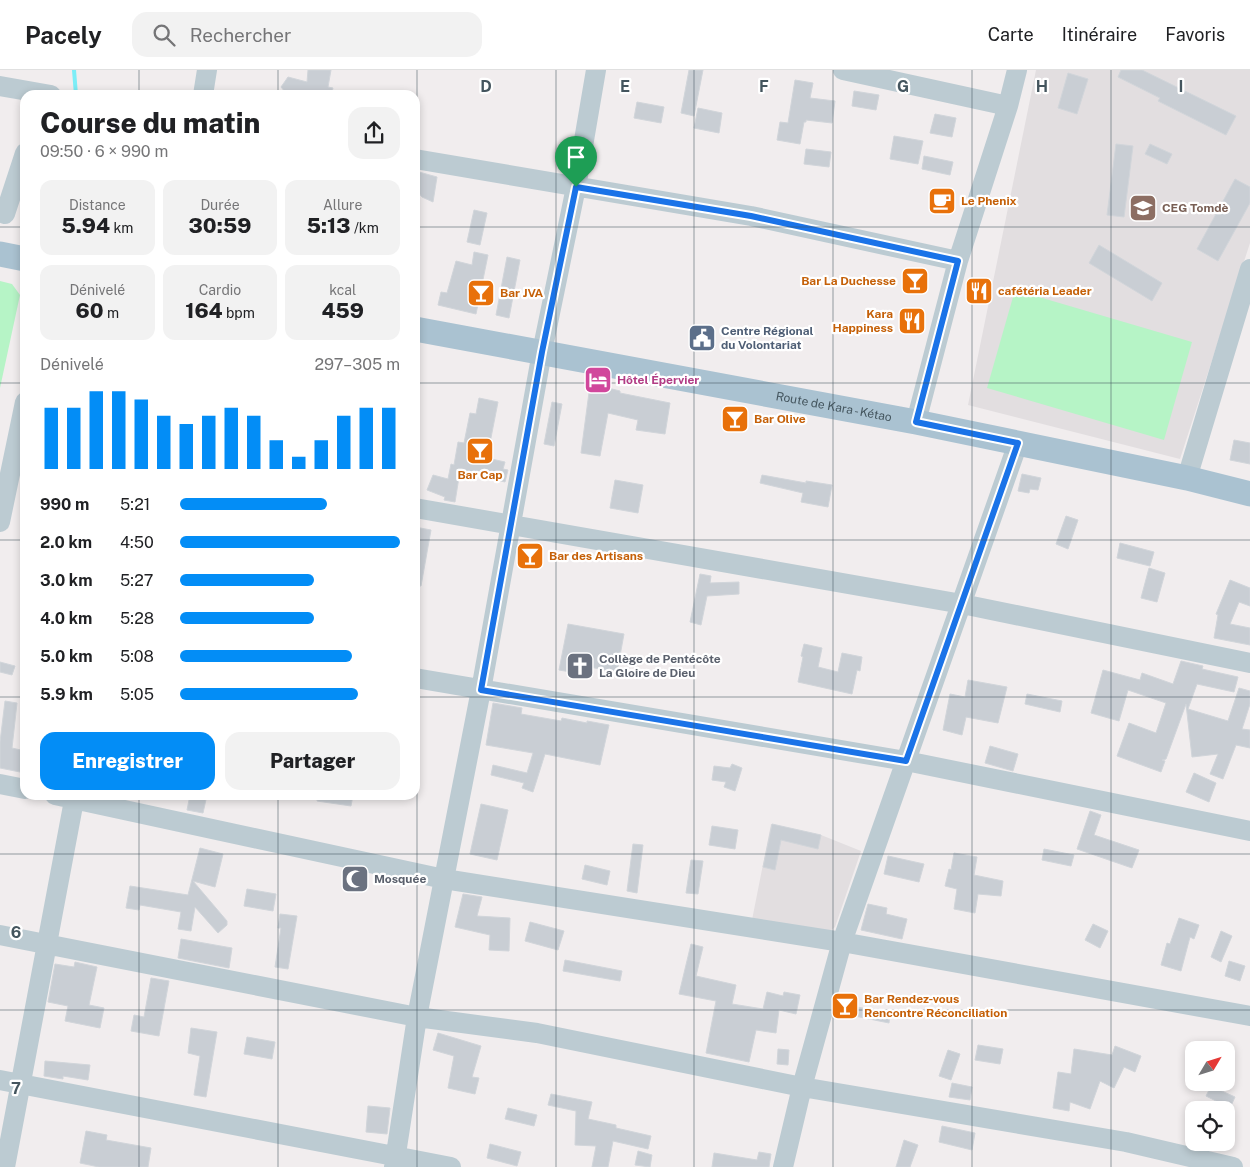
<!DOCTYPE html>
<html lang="fr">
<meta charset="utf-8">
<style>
:root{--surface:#fff;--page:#f2f2f2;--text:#202124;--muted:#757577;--line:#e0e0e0;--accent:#038df6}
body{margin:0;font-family:"Public Sans",sans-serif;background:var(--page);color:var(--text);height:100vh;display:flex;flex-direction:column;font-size:19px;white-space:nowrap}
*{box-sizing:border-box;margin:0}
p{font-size:16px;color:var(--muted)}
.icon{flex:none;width:28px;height:28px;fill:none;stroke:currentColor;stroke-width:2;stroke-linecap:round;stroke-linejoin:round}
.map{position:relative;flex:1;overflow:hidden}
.drawer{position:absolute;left:20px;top:20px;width:400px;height:710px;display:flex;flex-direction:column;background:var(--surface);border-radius:15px;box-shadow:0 2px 8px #0003}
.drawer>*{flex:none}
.needle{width:32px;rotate:52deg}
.buttons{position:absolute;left:1185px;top:971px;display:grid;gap:10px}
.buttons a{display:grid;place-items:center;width:50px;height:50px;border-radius:10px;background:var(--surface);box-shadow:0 2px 8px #0003;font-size:25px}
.pin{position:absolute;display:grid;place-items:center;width:42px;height:42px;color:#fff;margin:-51px -21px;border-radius:50% 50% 50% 0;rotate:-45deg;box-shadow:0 0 5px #0007}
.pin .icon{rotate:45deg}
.round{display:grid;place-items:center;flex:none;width:52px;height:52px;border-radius:15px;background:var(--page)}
.overview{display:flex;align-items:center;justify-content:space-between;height:85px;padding:0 20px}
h1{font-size:28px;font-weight:800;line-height:38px}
.figures{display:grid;grid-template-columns:repeat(3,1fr);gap:8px;height:85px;padding:5px 20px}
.figures div{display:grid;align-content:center;border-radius:12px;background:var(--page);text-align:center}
.figures b{font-size:21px;font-weight:800}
.figures small{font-size:14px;font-weight:400}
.figures p{font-size:14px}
.chart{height:140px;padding:10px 20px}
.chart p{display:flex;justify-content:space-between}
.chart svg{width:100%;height:90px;margin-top:5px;stroke:var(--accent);stroke-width:6}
.cta{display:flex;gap:10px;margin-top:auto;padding:10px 20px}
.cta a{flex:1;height:58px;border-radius:15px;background:var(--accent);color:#fff;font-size:20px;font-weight:800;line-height:58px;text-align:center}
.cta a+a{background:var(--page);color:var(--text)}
ul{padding:0 20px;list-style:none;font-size:16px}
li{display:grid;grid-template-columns:80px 60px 1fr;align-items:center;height:38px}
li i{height:12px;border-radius:6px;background:var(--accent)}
header{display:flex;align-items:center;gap:30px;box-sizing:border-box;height:70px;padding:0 25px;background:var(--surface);border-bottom:1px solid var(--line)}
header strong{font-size:24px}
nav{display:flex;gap:28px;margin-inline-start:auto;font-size:18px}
.search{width:350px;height:45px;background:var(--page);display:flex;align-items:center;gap:12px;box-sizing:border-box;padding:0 18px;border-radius:15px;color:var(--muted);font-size:19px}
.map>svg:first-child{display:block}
.education{fill:#e2dee0}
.green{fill:#b6f4c6}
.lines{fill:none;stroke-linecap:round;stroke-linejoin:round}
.stream{stroke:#7deef7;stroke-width:4}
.building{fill:#c9ced4;stroke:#d1d5da}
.minor{stroke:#bccbd2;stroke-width:20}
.major{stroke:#aac2d1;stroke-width:25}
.route-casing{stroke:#fff;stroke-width:10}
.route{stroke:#1a73e8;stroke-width:6}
.grid{fill:none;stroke:#44555e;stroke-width:1;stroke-opacity:0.55}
.labels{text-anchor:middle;stroke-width:4.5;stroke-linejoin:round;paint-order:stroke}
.food-label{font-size:12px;font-weight:bold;fill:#c56008;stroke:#fff;text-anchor:start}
.education-label{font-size:12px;font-weight:bold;fill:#785e54;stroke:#fff;text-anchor:start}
.service-label{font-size:12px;font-weight:bold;fill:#4e5e75;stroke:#fff;text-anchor:start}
.hotel-label{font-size:12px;font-weight:bold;fill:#b23c85;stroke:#fff;text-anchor:start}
.street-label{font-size:12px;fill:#44555e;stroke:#fff}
.worship-label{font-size:12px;font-weight:bold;fill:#5b616d;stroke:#fff;text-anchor:start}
.grid-label{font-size:16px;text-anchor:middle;font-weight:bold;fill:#44555e;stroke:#fff;stroke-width:4.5;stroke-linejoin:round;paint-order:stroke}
</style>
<header>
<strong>Pacely</strong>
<div class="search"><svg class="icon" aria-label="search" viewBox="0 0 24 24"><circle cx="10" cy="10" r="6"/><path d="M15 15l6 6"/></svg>Rechercher</div>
<nav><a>Carte</a><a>Itinéraire</a><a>Favoris</a></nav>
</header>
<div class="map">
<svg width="1250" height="1097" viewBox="0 0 1250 1097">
<rect width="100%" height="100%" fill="#f1edee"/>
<!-- education -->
<path class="education" d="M1036,0h214v173l-70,216 -212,-54z
M771,754l50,11 40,16 -26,76 -6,5 -77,-12z"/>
<!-- green -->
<path class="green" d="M0,211l12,3 8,11 -20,93z
M1015,220l177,52 -28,98 -177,-52z"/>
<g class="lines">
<!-- stream -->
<path class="stream" d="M74,0l2,25"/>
</g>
<!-- building -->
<path class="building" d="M308,0h23l-3,17 5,1 -1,4h-5v3h-23l1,-3h-20l-4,-5 7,-10 19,5z
M689,0h14l-9,46 -13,-3z
M1121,0h21l94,46 -10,19 -68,-34 2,-3 -42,-21z
M1068,3l20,6 -11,35 -19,-6z
M795,10l18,3 -3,15 25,3 -3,22 -26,-3v2h-2l-4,22 -23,-4 3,-18 8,1z
M854,21l25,4 -3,15 -24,-4z
M637,32l27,5 -3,16 -27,-5z
M698,38l24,5 -3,20 -25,-5z
M935,44l21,4 -4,19 -22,-4z
M894,66l29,5 -5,23 -28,-5z
M1116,74l17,2 -9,71 -17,-2z
M1150,74l22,10 -5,10 -22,-10z
M806,79l25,3 -2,15 -25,-3z
M924,86l29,6 -3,13 -28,-6z
M419,102l18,5 -4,25 -11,-5 -5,-6z
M1235,109l15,8v16l-32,58 -21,-12z
M474,140l13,3 -7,32 -13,-3z
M1099,175l63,38 -10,18 -63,-38z
M474,182l14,3 -12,59 -38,-9 3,-13 6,1 9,-32 16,4z
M507,187l13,3 -11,58 -13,-3z
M590,315l22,4 8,2v2l50,10 -5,31 -29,-4 2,-10 -30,-7 -8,43 -19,-3z
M479,328l19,4 -11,56 18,4 -2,7 5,1 -3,12 -45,-11 -5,31 -11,-2 1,-3 -18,-7 6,-15 15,4 3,-15 3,1 4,-23 6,1 6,-30 6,1z
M552,332l10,2 -8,42 -10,-2z
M1234,370l16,3v21l-20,-4z
M1022,404l19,4 -3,12 -8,-1 -1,4 -11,-2z
M762,405l44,8v-2l26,4 -4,22 -27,-5 2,-9 -43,-10z
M615,410l28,5 -5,28 -28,-5z
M1066,446l12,4 -10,29 -12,-5z
M415,457l16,3 -10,56h-6z
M1120,473l34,9 -4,14 -33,-8z
M1149,498l16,5 -8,29 -16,-4z
M700,504l11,2 -1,7 29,-1v12l-32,2 -6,29 -11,-3z
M1230,510l20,8v18l-11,-4 -9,22 20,4v17l-36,-7 4,-23 -2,-1z
M568,554l56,10 -7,38 -28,-5 -1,8 -29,-5z
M804,574l18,4 -4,19 20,5 4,-19 20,4 -2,14 -3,-1 -5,24 -54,-12 5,-25 -2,-1z
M1181,591l22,5 -1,3 36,8 -4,15 -37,-8 -9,25 40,12 11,-33 11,3v13l-8,25 8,1v18l-14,-3 -13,34 -13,-5 8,-20 -26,3 -6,-53 -20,55 -4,1 3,1 -4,11 -44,-16 12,-33 27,10 10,-30 -38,-13 -9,31 -28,-8 12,-43 37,10 2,-7 31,11z
M0,592l15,4 -3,9 -12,-3z
M968,610l39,7 -9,36 -32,-6 -4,18 -19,-5 7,-36 15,3z
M1027,624l35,7 -2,11 -35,-8z
M5,631l12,2 -5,45 13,3v22l-25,-5v-26z
M493,633l29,5 -1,6 40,7 1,-3 25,5v-2l22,4 -9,40 -55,-11 -12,38 -11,-4 2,-5 -33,-8 2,-10 34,8 6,-20 -47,-8z
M990,676l28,8 -5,17 -28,-8z
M732,694l10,4 -7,23 -11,-4 2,-5 -14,-2 2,-14 16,2z
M1194,703l22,10 -7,19 -23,-10z
M190,725h17l-4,18 -16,-3z
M318,725h35l-2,11 -34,-5z
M481,734l27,6 -11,50 -27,-6z
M1090,741l11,4 -7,20 45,15 -7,18 -55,-19z
M772,754l49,11 -3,14 -37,-9 -6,30 -12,-3z
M712,756l26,4 -3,19 -26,-4z
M633,774l10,1 -6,48 -10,-2z
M200,778l23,6 -8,33 -22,-6 34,40v4l-9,8 -23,-26 -4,24 -13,-2 3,-17 -41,-7 -1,5 -13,-2 4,-22 58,9z
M1044,779l30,6 -3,11 -29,-6z
M954,783l23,4 -3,18 29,6 -2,15 -23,-2 -3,19 -21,-4 3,-20 -12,-3 4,-17 2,1z
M888,786l36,8 -5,18 -35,-8z
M691,790l12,1 -5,33 -12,-1z
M585,795l25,6 -3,14 -25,-6z
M247,819l29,5 -3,17 -29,-5z
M463,824l19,3 -5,19 33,2 -1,33 -20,-1 1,-15 -35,-8z
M868,834l19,4 -1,6 21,5 -5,20 -41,-9z
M280,844l17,2 -9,53 -13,-2 6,-39h-3z
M1179,848l20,7 -5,14 -4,-2 -9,34 -20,-6 6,-22 3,1z
M530,852l34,9 -6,19 -33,-9z
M1093,854l15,7 -8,17 -15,-8z
M1221,861l11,5 -11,26 -10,-5z
M181,869l51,9 -3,20 -51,-10z
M691,874l12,3 -7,29 40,9 -4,19 31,5 4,-17 16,4 1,-4 16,3 -4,19 -17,-4 -3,23 -20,-3 -7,32 -43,-9 10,-52 -37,-7z
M565,890l57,11 -2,10 -57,-10z
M1229,891l16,5 -5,15 -15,-5z
M75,892l22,5 -8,38 15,3 -4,20 -35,-7 3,-15 -20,-4 7,-38 19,3z
M151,908l18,3 -10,55 -28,-5 3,-16 10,2z
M838,931l19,4v2l33,6 -1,10 -54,-11z
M191,958l26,4 -11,65 -12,-2 6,-39 -12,-3z
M438,963l43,13 -9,31 7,1 -4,16 -27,-6 6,-32 -21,-6z
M247,967l28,5 -3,17 -28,-5z
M978,975l25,4 -3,15 -25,-4z
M1115,976l26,10 -6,16 -11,-5 -10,21 -14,-7 -10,28 -20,-7 -1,9 -16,-3 5,-36 13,2 3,-25 38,6z
M778,979l11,1 -1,15 -11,-1z
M948,980l12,4 -9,26 -12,-4z
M45,991l45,4 -2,15 -25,-4v3l-19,-3z
M952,1013l20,4 -2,13 -21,-3z
M1211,1016l24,11 -5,11 -24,-12z
M551,1024l41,8 -4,17 28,6v3l35,8 -3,13 -35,-8 -5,26h-16l4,-21 -21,-1 1,-34 -28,-6z
M368,1036l22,2 -3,26 -21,-2z
M508,1038l29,7 -3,11 -29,-7z
M942,1056l33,7 -3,17 -33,-8z
M86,1061l21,4 -1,5 45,8 -3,19h-49l-19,-4z
M904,1070l14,5 -8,22h-14z
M490,1074l31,8 -4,14 -30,-8z
M638,1081l14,4 -2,12 -15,-2z
M759,1082l12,2 -2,13h-57l2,-14 43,7z"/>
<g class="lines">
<!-- minor -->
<path class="minor" d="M843,0l165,36
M0,16l51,9
M203,25l4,-25
M415,89l336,57 207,45
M5,144l20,-61
M916,352l42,-161 50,-155 9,-36
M1187,408l63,-209
M415,438l547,96 288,59
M0,452l25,-120
M415,608l491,83 344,70
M0,714l25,5
M55,725l389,84 398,63 408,74
M0,865l417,82 120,16 265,54 324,55 107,25
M0,1010l451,87
M5,1097l70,-372
M394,1097l23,-150 64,-327 61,-338 34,-165 20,-117
M783,1097l19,-80 40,-145 176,-499"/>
<!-- major -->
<g class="major">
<path d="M0,184l25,5"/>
<path id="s1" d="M415,259l501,93 271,56 63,16"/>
</g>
</g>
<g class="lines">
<!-- route casing -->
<g class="route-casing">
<path id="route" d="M576,117l175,29 207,45 -42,161 102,21 -112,318 -425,-71 61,-338z"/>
</g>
<!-- route -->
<use href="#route" class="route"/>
</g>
<!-- grid -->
<path class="grid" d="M139,0v25M278,0v25M417,0v1097M556,0v1097M694,0v1097M833,0v1097M972,0v1097M1111,0v1097M0,157h25M415,157h835M0,313h25M415,313h835M0,470h25M415,470h835M0,627h25M415,627h835M139,725v372M278,725v372M0,784h1250M0,940h1250"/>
<!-- icons -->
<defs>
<g id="cafe-square" transform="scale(1.4375)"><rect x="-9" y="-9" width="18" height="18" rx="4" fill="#e8710a" stroke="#fff"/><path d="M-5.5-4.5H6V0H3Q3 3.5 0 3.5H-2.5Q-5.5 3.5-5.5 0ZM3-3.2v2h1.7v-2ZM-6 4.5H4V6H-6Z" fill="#fff"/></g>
<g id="school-square" transform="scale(1.4375)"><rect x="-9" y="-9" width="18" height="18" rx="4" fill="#8d6e63" stroke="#fff"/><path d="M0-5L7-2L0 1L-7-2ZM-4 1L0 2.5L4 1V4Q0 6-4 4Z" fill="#fff"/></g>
<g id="bar-square" transform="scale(1.4375)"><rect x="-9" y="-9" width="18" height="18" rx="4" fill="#e8710a" stroke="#fff"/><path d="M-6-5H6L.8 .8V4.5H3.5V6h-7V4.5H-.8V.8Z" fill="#fff"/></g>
<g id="restaurant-square" transform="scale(1.4375)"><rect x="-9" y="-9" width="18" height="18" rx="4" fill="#e8710a" stroke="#fff"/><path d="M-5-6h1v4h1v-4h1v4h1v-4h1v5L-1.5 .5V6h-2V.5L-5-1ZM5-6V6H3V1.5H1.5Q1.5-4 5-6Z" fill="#fff"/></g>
<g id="civic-square" transform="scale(1.4375)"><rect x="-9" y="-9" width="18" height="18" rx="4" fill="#5c6f8a" stroke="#fff"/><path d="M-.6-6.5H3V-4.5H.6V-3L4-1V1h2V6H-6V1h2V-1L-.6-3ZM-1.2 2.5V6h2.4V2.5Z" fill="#fff"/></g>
<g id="hotel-square" transform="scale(1.4375)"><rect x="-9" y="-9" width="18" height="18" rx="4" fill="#d1479c" stroke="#fff"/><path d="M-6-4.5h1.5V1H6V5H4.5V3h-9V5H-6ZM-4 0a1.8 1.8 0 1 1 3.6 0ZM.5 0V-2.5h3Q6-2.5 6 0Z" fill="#fff"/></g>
<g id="church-square" transform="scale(1.4375)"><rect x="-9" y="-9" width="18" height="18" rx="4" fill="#6b7280" stroke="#fff"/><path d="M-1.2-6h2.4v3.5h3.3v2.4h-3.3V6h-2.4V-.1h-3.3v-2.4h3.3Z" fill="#fff"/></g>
<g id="mosque-square" transform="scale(1.4375)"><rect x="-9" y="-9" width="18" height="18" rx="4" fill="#6b7280" stroke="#fff"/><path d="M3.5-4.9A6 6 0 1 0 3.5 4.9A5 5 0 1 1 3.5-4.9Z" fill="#fff"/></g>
</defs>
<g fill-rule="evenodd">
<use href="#cafe-square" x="942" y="131"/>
<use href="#school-square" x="1143" y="138"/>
<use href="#bar-square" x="915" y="211"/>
<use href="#restaurant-square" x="979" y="221"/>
<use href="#bar-square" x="481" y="223"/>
<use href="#restaurant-square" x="912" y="251"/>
<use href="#civic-square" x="702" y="268"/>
<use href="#hotel-square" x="598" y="310"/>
<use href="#bar-square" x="735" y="349"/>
<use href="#bar-square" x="480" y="381"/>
<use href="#bar-square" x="530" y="486"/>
<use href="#church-square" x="580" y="596"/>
<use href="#mosque-square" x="355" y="809"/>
<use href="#bar-square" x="845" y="936"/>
</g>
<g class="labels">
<!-- food labels -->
<g class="food-label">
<text x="961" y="135">Le Phenix</text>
<text x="896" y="215" text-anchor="end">Bar La Duchesse</text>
<text x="998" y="225">cafétéria Leader</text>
<text x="500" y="227">Bar JVA</text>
<text x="893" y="248" text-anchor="end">Kara<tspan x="893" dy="14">Happiness</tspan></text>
<text x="754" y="353">Bar Olive</text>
<text x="480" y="409" text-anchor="middle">Bar Cap</text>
<text x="549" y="490">Bar des Artisans</text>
<text x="864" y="933">Bar Rendez-vous<tspan x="864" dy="14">Rencontre Réconciliation</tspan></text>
</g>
<!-- education labels -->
<g class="education-label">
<text x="1162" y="142">CEG Tomdè</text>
</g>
<!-- service labels -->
<g class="service-label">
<text x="721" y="265">Centre Régional<tspan x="721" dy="14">du Volontariat</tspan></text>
</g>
<!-- hotel labels -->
<g class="hotel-label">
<text x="617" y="314">Hôtel Épervier</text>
</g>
<!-- street labels -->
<g class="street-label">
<text dy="4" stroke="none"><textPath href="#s1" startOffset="426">Route de Kara - Kétao</textPath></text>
</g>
<!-- worship labels -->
<g class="worship-label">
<text x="599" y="593">Collège de Pentécôte<tspan x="599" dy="14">La Gloire de Dieu</tspan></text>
<text x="374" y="813">Mosquée</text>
</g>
</g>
<g class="grid-label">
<text x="486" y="22">D</text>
<text x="625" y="22">E</text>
<text x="764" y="22">F</text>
<text x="903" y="22">G</text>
<text x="1042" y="22">H</text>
<text x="1181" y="22">I</text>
<text x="16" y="868">6</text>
<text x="16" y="1024">7</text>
</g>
</svg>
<div class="buttons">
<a><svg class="needle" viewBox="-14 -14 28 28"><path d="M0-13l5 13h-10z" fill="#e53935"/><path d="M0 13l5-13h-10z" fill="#757577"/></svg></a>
<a><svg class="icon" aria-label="locate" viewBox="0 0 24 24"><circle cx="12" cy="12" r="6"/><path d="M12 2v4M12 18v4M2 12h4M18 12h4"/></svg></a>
</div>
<div class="pin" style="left:576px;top:117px;background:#1e9e55"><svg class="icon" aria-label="arrive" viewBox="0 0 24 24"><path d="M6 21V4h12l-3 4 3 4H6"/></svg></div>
<section class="drawer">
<div class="overview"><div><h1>Course du matin</h1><p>09:50 · 6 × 990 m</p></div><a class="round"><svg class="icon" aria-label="share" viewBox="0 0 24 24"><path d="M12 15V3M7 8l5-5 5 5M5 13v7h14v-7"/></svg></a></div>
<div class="figures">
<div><p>Distance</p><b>5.94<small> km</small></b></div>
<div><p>Durée</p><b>30:59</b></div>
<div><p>Allure</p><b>5:13<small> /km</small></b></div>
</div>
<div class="figures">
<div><p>Dénivelé</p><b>60<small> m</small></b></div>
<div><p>Cardio</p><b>164<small> bpm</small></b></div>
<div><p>kcal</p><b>459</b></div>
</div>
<div class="chart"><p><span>Dénivelé</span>297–305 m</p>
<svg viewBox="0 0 160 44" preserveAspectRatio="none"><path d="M5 44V14M15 44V14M25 44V6M35 44V6M45 44V10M55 44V18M65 44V22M75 44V18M85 44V14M95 44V18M105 44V30M115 44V38M125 44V30M135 44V18M145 44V14M155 44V14"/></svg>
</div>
<ul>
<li><b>990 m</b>5:21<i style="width:67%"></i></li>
<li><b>2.0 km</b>4:50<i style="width:100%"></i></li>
<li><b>3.0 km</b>5:27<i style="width:61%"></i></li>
<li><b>4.0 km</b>5:28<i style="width:61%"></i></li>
<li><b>5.0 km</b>5:08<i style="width:78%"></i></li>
<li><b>5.9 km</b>5:05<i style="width:81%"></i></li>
</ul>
<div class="cta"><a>Enregistrer</a><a>Partager</a></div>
</section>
</div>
